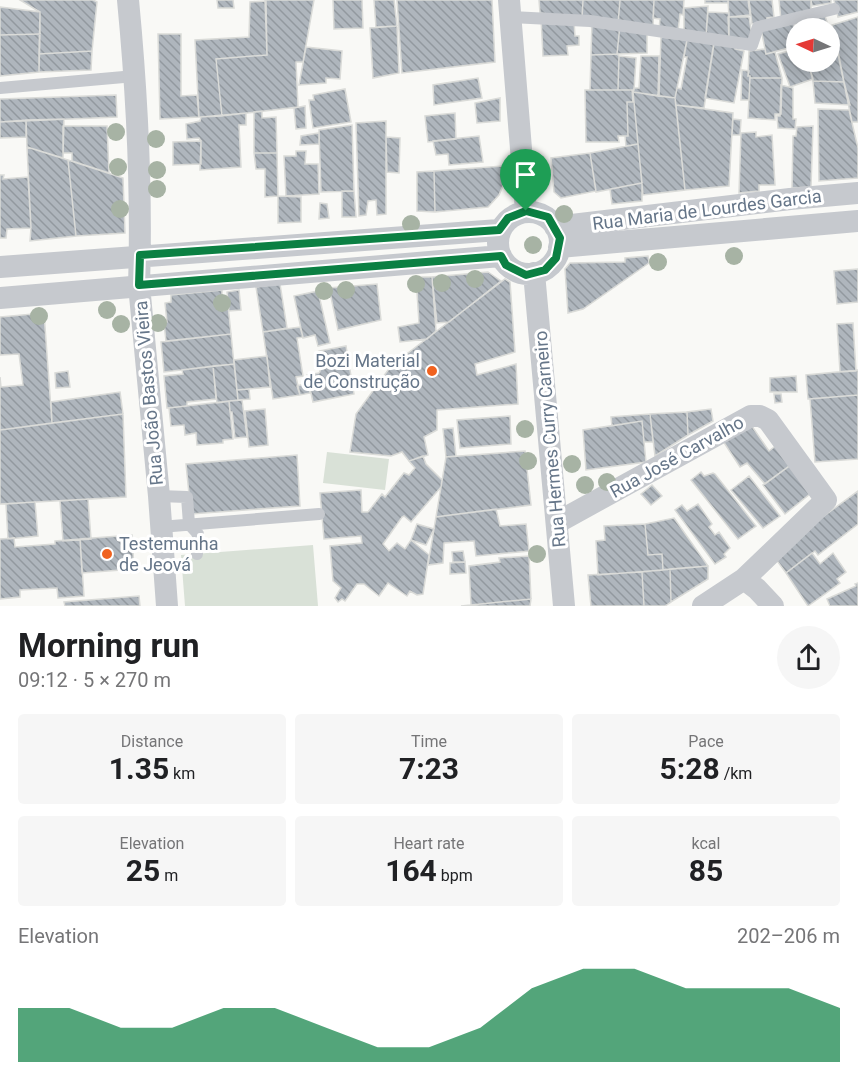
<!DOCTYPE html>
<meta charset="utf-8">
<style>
:root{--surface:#fff;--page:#f6f6f6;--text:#202124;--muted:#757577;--accent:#0b8043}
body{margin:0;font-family:Roboto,sans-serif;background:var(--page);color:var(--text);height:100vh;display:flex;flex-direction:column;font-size:22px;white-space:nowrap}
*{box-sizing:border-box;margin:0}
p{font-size:20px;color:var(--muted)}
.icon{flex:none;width:33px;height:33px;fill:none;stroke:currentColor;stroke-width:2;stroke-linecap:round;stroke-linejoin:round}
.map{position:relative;height:606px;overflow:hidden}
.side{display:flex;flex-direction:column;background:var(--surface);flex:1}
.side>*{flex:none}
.needle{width:39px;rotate:274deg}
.tools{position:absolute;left:786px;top:18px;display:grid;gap:12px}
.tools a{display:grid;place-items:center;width:54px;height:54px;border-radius:50%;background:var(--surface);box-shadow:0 3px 15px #0003;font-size:30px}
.pin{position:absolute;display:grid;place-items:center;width:51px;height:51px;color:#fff;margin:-62px -26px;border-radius:50% 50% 50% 0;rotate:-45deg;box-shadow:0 0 6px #0007}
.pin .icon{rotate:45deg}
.round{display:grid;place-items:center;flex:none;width:63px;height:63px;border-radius:32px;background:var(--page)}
.head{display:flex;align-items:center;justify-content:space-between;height:102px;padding:0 18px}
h1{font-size:33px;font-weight:700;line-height:45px}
.figures{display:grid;grid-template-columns:repeat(3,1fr);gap:9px;height:102px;padding:6px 18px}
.figures div{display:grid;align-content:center;border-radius:6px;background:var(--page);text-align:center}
.figures b{font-size:30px;font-weight:700}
.figures small{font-size:16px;font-weight:400}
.figures p{font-size:16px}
.chart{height:168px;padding:12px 18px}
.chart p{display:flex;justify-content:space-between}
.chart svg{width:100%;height:108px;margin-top:6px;fill:var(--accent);opacity:.7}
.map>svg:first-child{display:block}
.garden{fill:#d9e1d7}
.building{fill:url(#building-back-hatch);stroke:#dadbd8;stroke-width:1.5}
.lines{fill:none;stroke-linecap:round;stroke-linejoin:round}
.lane{stroke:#c6c9ce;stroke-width:12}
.street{stroke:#c6c9ce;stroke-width:22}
.tree{fill:#a7b3a4}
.route-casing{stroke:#fff;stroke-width:12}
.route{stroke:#0b8043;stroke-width:8}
.poi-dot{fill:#f0621f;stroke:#fff;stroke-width:2}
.labels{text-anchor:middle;stroke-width:6;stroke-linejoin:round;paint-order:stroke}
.street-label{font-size:18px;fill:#667689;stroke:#fff}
.poi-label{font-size:18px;fill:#667689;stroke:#fff;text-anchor:end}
</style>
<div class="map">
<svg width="858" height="606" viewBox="0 0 858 606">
<defs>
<pattern id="building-back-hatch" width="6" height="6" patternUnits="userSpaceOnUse" patternTransform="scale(1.5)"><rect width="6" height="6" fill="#afb6bd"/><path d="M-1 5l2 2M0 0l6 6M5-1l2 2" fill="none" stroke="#92999f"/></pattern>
</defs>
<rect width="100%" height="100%" fill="#f9f9f6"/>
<!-- garden -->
<path class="garden" d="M327,452l62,7 -4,31 -62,-7z
M313,545l5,61h-133l-4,-51z"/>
<!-- building -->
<path class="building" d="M20,0h73l4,2 -5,49 -53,3 1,-42z
M217,0h16l1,8h-16z
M265,0h49l-11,62h-7l2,45 -76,9 -6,-57 51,-4z
M333,0h29l1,28 -29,1z
M374,0h20l3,26 -21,1z
M397,0h95l3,62 -93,11z
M539,0h44l-1,18 -42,-5z
M583,0h37l-2,24 -36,-6z
M620,0h34l-1,28 -35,-4z
M654,0h30l-1,15 -3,-1 -2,17 -19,-2 1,-10 -7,-1z
M705,0h23v3h-23z
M728,0h20l2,15 -21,2z
M749,0h23l2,17 -7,1v4l-15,2z
M779,0h32v13l-30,7z
M811,0h20v3l-19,3z
M834,0h24v12l-20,5z
M266,1l1,54 -51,4 6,57 -23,1 -4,-77 54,-3 1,-35z
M708,6l-2,30 -22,-4v-24z
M0,7l40,5v22l-40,1z
M708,12l21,1v26l-23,-4z
M825,16l4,12h-31l-2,-4z
M728,17h21l4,25 -24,-3z
M858,17v105h-6l-20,-97z
M541,18l33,3 1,15h4v9l-12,1 1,9 -25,1z
M793,21l3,12v13l-30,8 -5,-25z
M592,22l28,3 -3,29 -26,1z
M620,25l27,4v24l-30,1z
M397,26l2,47 -26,5 -3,-50z
M40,34l-1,38 -39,4v-41z
M158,34h23v62l16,-1 2,22 -39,2z
M661,37l26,3 -12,58 -16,-2z
M687,40l27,4 -10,64 -28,-3 -1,-7 2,-10 4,1 6,-32h-3z
M714,42l21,4v3l9,2 -10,52 -29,-5z
M830,46h7l7,36 -31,-1 -5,-19h22z
M306,47l36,4 -2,28 -14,-1v5l-27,2z
M765,49l1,5 9,-2 7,26h-32v-2h-2l1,-25z
M796,49v13h12l5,17 -23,8 -12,-33z
M92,51l-1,19 -52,2v-18z
M617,54l2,2 -1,34h-28l1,-35z
M619,56l17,2 -2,32h-16z
M641,56h18l-1,40 -25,-4 1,-4h5z
M742,70l7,1 -1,5h2l-1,24h-8z
M478,78l4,20 -48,7 -1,-20z
M750,78h32l-1,36h-6v6l-27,-2z
M813,81l31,1 6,23 -35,-2z
M781,85l12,3v31h3l-1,10 -17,-1 -1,-12h3z
M345,89l6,33 -38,6 -4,-28h5l-1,-5z
M585,90h47l1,12h-6l1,34h-10l1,6h-33z
M633,92l42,6 10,92 -42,5z
M116,95l1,22 -117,5v-23z
M500,98v23l-23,2 -2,-20z
M627,102h7l4,42 -12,2 -1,-10h3z
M676,105l57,8 -4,73 -44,4z
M305,106l1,22 -10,1 -2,-21z
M818,109l31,1 9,38v30l-39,3z
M262,111v7l14,-1 1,36h-23v-41z
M246,113v12h-7l2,42 -41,3 1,-29 -2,-3 -12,1 -1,-15 14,-3 1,-4z
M455,113l1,26 -28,3 -3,-26z
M64,119l-1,39 -36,-11 -1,-27z
M733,119l8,1 -1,15h-8z
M26,120v17l-26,1v-16z
M386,121v93l-9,1 -1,-15 -8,1 -2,14 -7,1 -3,-93z
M352,125l2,66 -33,1 -2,-62z
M63,126h44l2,47 -37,-12v-8h-9z
M813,126l-2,61 -19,1 1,-52h3l1,-9z
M756,132v5l16,-2 3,50h-16v6l-20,2 2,-60z
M319,133v11l-19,1 1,-9z
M479,136l4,26 -34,3 -1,-11 -12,1 -3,-14z
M386,137l14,1 -1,35 -12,-1z
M201,141v23l-28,1v-23z
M638,144l4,39 -46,9 -6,-39z
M27,147l41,13 8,76 -46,5 1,-13z
M296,151h10l-1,13h13l1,30 -33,2 -2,-40h12z
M254,153h23l1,43 -13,1v-28h-9z
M590,153l6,38 -35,7 -7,-6 -3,-34z
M68,160l55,18 2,55 -49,3z
M503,166l1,17 -5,12 -11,12 -53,5 -1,-41z
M434,171l1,41 -18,-1v-39z
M0,175h4l-1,4 25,-2 3,51 -24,1 -1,9h-6z
M642,183v18l-30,3 -2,-15z
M342,191h12l2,26h-14z
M278,196l23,1v25l-23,1z
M320,203l7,1 2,14 -10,1z
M648,256l1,7 -66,46 -15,4 -3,-44 5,-6 55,-1v-4z
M858,269v33l-21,2 -3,-33z
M488,272l13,9 -52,41 -12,1 -5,-46z
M416,277h16l4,54 -9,8 -27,3 -2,-15 21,-4z
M505,279l5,3 5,70 -40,12 2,11 39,-11 2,40 -81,6v20l-13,7 4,18 -19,6 -7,-9 -11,4 -41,-4 6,-38 35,-48z
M280,284l7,44 -24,4 -7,-45z
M377,284l4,36 -43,10 -9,-42z
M222,290v6h5l4,38 -65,7 -2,-18 3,-1 -2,-19 6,-1v-7z
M239,290l2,20 -12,1 -2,-19z
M318,291l12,52 -12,3 -3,-11 -12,3 -9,-42z
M44,313l8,110 -52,7v-53l1,10 22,-2 -4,-31 -19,1v-38z
M853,323l3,48 -16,1 -3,-48z
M300,327l3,10 -6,1 6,38 -7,1 4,18 -27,4 -10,-67z
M231,334l3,30 -70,8 -3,-30z
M346,346l8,48 -41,8 -6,-27 12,-2 2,-4 -2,-18z
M267,356l3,31 -33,3 -3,-30z
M234,364l4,36 -21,3 -4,-37z
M213,366l3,33 -29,3v4l-20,2 -3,-32 19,-2 -1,-4z
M858,370v25l-50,4 -2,-24z
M68,371l2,16 -14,1 -1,-15z
M796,376l1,16h-27v-14z
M308,383l2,10 -10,2 -3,-9z
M249,389l1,10 -12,1 -1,-10z
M120,392l3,22 -71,9 -1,-21z
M774,394h7l1,8 -7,1z
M858,395v64l-43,3 -5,-63z
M242,400l5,37 -12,1 -3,-26h-2l-1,-11z
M229,401l4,38 -10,1v3l-26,2 -1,-12 -11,2 -1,-10 -13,1 -2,-18z
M265,409l3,36 -19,2 -4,-36z
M711,409l2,12 -25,14 -1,-23z
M687,412l1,23 -33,21 -5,-42z
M123,414l3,83 -126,7v-74z
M650,414l3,28h-9l-2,-21 -30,5 -1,-9z
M510,416l1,28 -51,4 -3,-28z
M642,421l4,41 -60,8 -3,-40z
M749,422l20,29 9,-7 14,20 -27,20 -18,-21 -7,4 -19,-29z
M453,428l3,28 -10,1 -3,-28z
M525,451l6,54 -95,12 10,-60z
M297,455l3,51 -109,8 -5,-50z
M423,456l3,8 16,16 -1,7 -30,35 -7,-6 -2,1 -19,27 6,7 8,-8 8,6 6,-9 18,15 -6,39 -6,1 -7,-4 -3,5 -19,-13 -9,13 -15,-12h-7l-12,17 -3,-2 -4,3 -3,-4 6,-10 -8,-7 -3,-35 32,-3 -1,-7 -37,3 -4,-46 41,-3 1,22h6l14,-18 3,3 19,-24 5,2 6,-7 -6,-7z
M792,464l23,26 -30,24 -22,-29z
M701,472l3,4 9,-3 2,1 41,52 -18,13 -47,-59z
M749,476l31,40 -17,12 -32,-38z
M652,485l10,11 -11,9 -10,-11z
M858,491v33l-40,31 -3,-4 -29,22 -14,-19z
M88,499l3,40 -28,2 -3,-40z
M35,502l3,34 -30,3 -2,-35z
M698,504l14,20 -3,3 6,8 4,-3 11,16 -6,6 2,3 -11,7 -40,-54 7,-5 5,6z
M496,509l4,17 26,-2 3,27 -53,5 -2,-15 -30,2 -1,20 -15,2 8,-48z
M674,518l34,48 -45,4 -1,-16 -14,1 -3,-31z
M417,524l17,5 -8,16 -15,-5z
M645,524l3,31 14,-1 1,16 -65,5 -2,-34 9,-1 -1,-14z
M132,535l2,34 -52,4 -2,-34z
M14,538l1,9 40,-3v-3l25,-2 4,57 -26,2 -1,-10 -37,2v7l-20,2v-60z
M463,551l2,11h-12l-1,-10z
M812,553l8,11 13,-11 13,19 -9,7 3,4 -32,23 -22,-33z
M529,556l2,43 -60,6 -2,-39 31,-4 -1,-4z
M465,562l1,11 -16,1v-11z
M708,566v13l-37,23 -1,-33z
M670,569l1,33 -6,4h-21l-2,-34z
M642,572l2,34h-53l-3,-31z
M858,583v23h-28l-3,-7 29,-13 -1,-2z
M139,596l1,10h-75l-1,-4z
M531,599l-1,7h-69z"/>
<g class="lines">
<!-- lane -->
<path class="lane" d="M511,17l79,4 162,24 6,-18 76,-18
M0,88l135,-12
M159,496l28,1 2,27 9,10 -1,20
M160,527l159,-13"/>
<!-- street -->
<path class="street" d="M128,0c9,94 14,191 11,285l20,211 8,110
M509,0l17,211
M498 243a31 31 0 1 1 62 0a31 31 0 1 1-62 0Z
M555,227l235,-28 68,-6
M559,247l299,-26
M0,267l499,-37
M534,273l30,333
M0,298l501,-42
M558,522l193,-106h9l8,4 58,80 -82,79 -41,27
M744,579l13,10 16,17"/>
</g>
<!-- trees -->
<g class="tree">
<circle cx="116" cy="132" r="9"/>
<circle cx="156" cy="139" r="9"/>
<circle cx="118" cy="167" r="9"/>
<circle cx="157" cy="170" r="9"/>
<circle cx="157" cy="189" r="9"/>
<circle cx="120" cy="209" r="9"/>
<circle cx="564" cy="214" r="9"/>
<circle cx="411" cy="224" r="9"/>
<circle cx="533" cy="245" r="9"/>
<circle cx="734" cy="256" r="9"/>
<circle cx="658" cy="262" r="9"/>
<circle cx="475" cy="279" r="9"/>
<circle cx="442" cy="283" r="9"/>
<circle cx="416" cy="284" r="9"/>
<circle cx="346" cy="290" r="9"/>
<circle cx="324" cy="291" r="9"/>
<circle cx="222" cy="303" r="9"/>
<circle cx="107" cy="310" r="9"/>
<circle cx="39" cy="316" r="9"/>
<circle cx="158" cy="323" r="9"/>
<circle cx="121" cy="324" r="9"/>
<circle cx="525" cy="429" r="9"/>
<circle cx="528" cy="461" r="9"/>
<circle cx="572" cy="464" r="9"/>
<circle cx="607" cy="482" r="9"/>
<circle cx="585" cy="485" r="9"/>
<circle cx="537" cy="554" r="9"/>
</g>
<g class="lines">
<!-- route casing -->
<g class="route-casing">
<path id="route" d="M526,211l22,6 12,21 -4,20 -11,12 -19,5 -20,-10 -5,-9 -362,29 1,-30 359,-25 9,-12z"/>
</g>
<!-- route -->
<use href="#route" class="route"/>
</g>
<!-- markers -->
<g class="poi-dot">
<circle cx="432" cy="371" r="6"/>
<circle cx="107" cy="554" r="6"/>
</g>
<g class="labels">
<!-- street labels -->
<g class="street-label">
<text transform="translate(707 210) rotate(-7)" y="6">Rua Maria de Lourdes Garcia</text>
<text transform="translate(149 393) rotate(-95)" y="6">Rua João Bastos Vieira</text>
<text transform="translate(550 439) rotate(-95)" y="6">Rua Hermes Curry Carneiro</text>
<text transform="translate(677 457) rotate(-29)" y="6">Rua José Carvalho</text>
</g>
<!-- poi labels -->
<g class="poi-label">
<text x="420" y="367">Bozi Material<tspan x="420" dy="21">de Construção</tspan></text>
<text x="119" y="550" text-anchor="start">Testemunha<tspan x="119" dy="21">de Jeová</tspan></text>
</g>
</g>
</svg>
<div class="tools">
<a><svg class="needle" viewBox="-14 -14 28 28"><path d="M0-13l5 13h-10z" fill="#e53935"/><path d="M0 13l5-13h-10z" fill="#757577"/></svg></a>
</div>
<div class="pin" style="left:526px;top:211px;background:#1e9e55"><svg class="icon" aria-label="arrive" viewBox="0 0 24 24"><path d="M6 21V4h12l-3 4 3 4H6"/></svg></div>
</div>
<section class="side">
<div class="head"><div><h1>Morning run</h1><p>09:12 · 5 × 270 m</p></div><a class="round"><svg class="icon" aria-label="share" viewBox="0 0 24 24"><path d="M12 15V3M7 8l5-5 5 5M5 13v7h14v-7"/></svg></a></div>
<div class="figures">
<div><p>Distance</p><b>1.35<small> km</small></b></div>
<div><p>Time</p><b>7:23</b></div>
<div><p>Pace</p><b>5:28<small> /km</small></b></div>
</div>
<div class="figures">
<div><p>Elevation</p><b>25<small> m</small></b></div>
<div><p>Heart rate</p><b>164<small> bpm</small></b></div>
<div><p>kcal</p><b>85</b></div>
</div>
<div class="chart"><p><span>Elevation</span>202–206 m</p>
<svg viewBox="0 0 160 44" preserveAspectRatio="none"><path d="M0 44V22L10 22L20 30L30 30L40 22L50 22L60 30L70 38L80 38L90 30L100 14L110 6L120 6L130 14L140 14L150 14L160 22V44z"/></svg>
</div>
</section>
